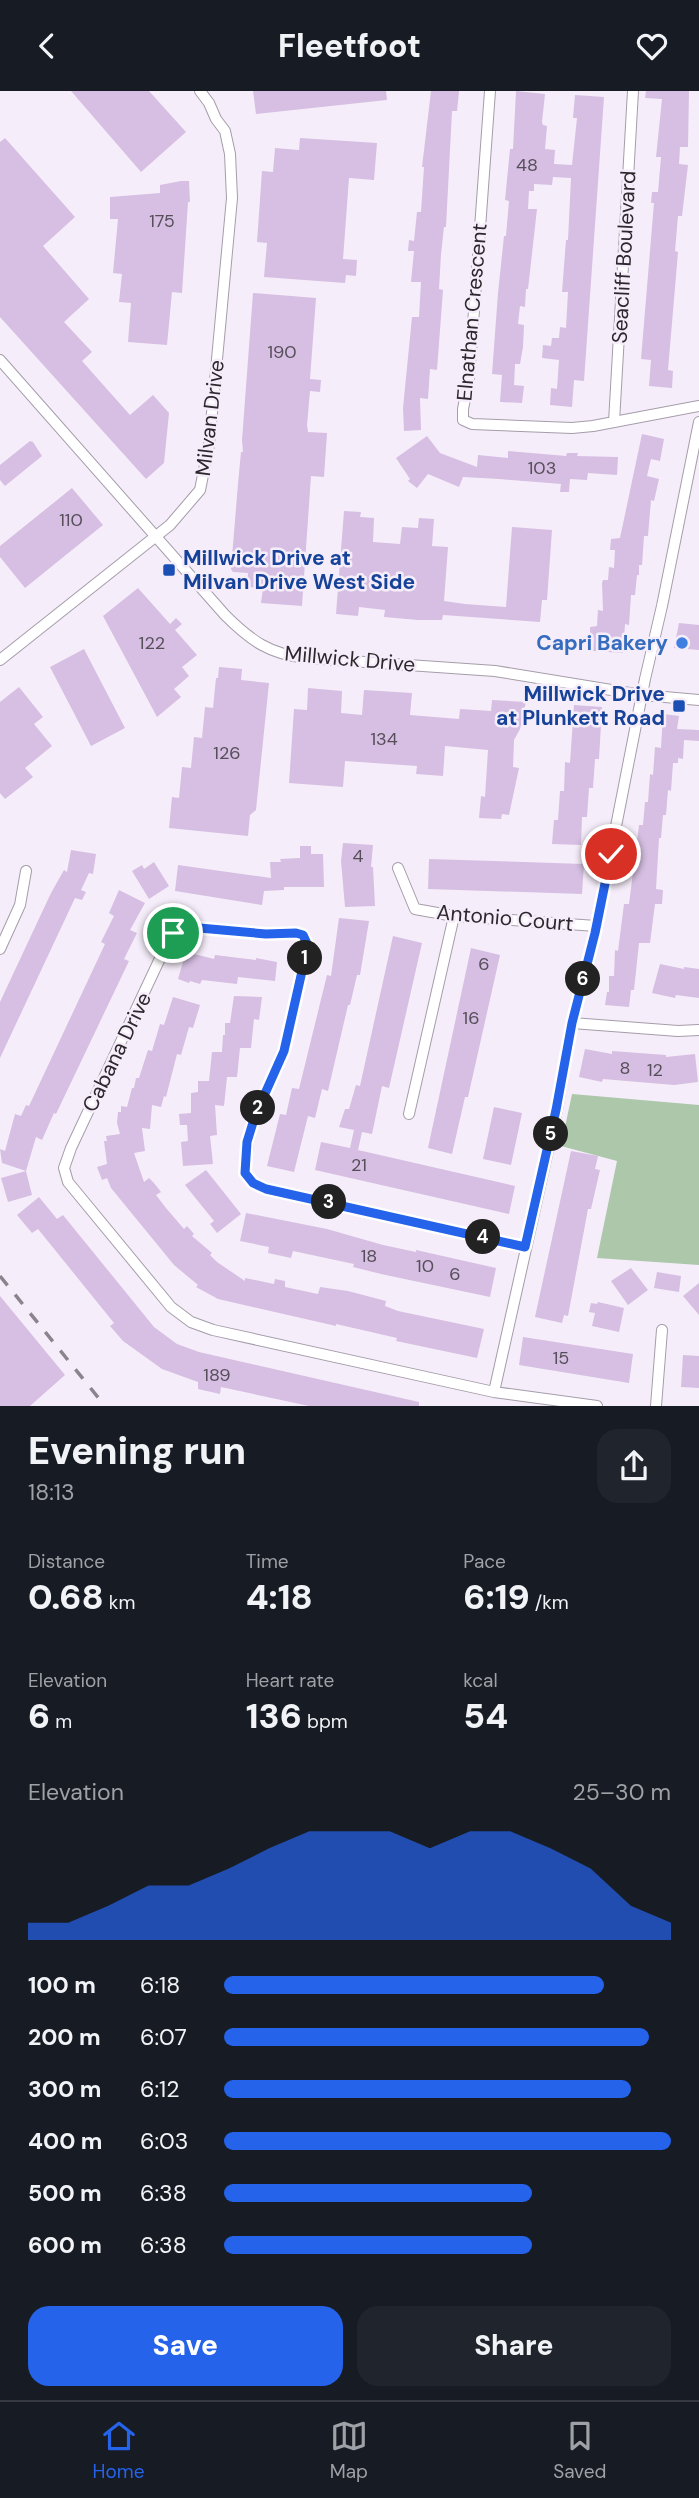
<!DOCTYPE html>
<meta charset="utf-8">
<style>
:root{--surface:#171b24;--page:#20242c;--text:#f1f3f6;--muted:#9ea1a6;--line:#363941;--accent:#2563eb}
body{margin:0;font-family:"DM Sans",sans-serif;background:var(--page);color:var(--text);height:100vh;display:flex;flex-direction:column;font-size:26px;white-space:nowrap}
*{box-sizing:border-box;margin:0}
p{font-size:23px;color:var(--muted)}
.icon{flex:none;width:38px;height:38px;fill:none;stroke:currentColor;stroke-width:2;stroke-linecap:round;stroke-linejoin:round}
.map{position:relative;height:1315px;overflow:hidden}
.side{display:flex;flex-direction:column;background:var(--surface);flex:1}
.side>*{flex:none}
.pin{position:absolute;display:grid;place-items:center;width:60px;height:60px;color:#fff;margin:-30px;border:4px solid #fff;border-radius:50%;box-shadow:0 2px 7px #0007}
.km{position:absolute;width:35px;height:35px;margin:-18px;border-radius:50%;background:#222;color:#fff;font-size:19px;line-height:35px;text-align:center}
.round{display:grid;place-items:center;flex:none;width:74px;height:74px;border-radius:21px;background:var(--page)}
.overview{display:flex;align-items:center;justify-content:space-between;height:119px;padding:0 28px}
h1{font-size:38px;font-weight:800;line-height:52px}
.figures{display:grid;grid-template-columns:repeat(3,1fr);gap:10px;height:119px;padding:7px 28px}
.figures div{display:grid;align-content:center}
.figures b{font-size:35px;font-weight:800}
.figures small{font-size:19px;font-weight:400}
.figures p{font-size:19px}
.chart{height:196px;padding:14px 28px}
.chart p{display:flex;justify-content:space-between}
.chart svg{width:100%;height:126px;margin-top:7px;fill:var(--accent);opacity:.7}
.primary-button{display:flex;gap:14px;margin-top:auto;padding:14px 28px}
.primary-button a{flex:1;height:80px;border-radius:21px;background:var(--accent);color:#fff;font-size:28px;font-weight:800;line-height:80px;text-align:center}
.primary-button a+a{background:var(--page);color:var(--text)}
ul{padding:0 28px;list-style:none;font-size:23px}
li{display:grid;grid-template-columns:112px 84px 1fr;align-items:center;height:52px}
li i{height:18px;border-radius:9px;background:var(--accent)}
header{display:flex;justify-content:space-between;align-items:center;height:91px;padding:0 28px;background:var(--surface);font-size:32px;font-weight:800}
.dock{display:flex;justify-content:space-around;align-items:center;height:98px;border-top:2px solid var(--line);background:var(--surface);font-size:19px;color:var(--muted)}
.dock a{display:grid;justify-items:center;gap:4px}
.dock .on{color:var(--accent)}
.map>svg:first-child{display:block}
.green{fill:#acc7aa}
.building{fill:#d6bfe2}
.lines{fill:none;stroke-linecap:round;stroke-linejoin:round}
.minor-casing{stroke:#a59daa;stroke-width:12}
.minor{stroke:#fff;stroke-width:10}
.rail{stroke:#8a848c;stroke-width:3.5;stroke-dasharray:12 12;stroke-linecap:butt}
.route-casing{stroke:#fff;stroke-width:14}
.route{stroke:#2563eb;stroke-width:9}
.transit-dot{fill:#1a4fb4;stroke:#f6edfa;stroke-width:2.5}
.shop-dot{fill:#3f7fe0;stroke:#f6edfa;stroke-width:2.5}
.labels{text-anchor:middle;stroke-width:5;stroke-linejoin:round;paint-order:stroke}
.number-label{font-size:18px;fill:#564e5a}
.street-label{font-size:21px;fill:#2c282d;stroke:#f6edfa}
.transit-label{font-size:21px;font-weight:bold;fill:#164399;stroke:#f6edfa;text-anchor:start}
.shop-label{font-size:21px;font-weight:bold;fill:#366cbe;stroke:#f6edfa;text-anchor:end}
</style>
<header><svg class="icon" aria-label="back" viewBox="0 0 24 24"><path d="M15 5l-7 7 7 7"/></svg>Fleetfoot<svg class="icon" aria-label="heart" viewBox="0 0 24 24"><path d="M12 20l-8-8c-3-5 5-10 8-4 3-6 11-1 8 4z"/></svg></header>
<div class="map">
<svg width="699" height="1315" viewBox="0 0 699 1315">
<rect width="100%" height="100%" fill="#f6edfa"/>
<!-- green -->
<path class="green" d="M572,1003l127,11v160l-102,-7 20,-97 -56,-15z"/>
<!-- building -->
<path class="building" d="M71,0h78l37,41 -45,40z
M253,0h133l1,9 -131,14z
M431,0h28l-2,20h-5l-6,116h-2l-3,27 -2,35 4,1 -6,80 -7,-1 -2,30 -8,-1 1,32 -17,1 -1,-23 9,-91h7l2,-35h-10l3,-31h-6l1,-11 5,1 3,-29h4l3,-45h-2z
M516,0l29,3 -3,28 1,3 4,1 -2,23 10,1 -1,14 18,1 5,-47h-4l2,-23 29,2 -20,284 -10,-1 -2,27 -22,-2 1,-17 6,1 2,-29 -17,-2 1,-13 8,1 1,-8h7l1,-11 6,1 2,-36h-6l4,-52h2l3,-62 -18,-1 -1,8 -18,-1v7h-5l-1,18h9l-9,80h-2l-1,18 -5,-1 -2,18 6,1 -1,22 -3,17h-5l-1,21 10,1 -2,17 -22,-1 2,-27 -10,-1 6,-81 6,-57h2l3,-35 -4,-1 5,-51h3z
M646,0h43l-1,56h-8l-1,17 9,1 -6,51h-4l-3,35 3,1 -10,118 5,1 -1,17 -23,-2 2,-26 -10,-1 13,-156h-3l1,-11h6l3,-35h-5l6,-58 -17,-1z
M5,47l70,79 -32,29 46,53 -25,23 28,30 -10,9 48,54 23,-20 16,18 -5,50 -18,16 -146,-162v-175z
M300,47l77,5 -3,37 -25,-2 -6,81 14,1 -1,16 -10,-1 -1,8 -81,-6 3,-34 -10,-1 5,-71 11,1 2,-24 24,2z
M181,90h8l1,21h-2l-6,91 -10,-1 -5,53 -39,-3 3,-39 -12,-1 3,-28 -9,-1 5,-54h-8v-22l50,-4v-8z
M253,202l63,5 -6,81 11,1 -1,12 -10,-1 -3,34 1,7 19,1 -3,44 -13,-1 -9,130 -41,-3 2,-15 -16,-1 1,-14 -15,-1 -2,-3 7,-85 3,-32h2l-1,-12z
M642,343l22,5 -4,22 -9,-2 -4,17 12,3 -5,22 -3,-1 -3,36h-4l-2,29h-3v10h-2l-2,20h-4l-2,30 -4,-1 -2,29 -30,-2 1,-13 -4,-1v-10l7,-1 1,-16 5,1 -1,-28 1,-3h5l1,-13 5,1 1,-18h-5l1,-11 9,-1z
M427,345l13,17 37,14 1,-12 30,3v-7l58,5 1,-3h11l-1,3 41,1 -1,18 -29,-2 -1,7 -17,-1 -1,13h-9l1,-8 -62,-5 -36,-2 -4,10 -31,-13 -11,14 -9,-7 2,-2 -14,-21z
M30,350l3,1 9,14 -37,30 -5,-6v-15z
M72,397l31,37 -78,63 -25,-31v-11z
M344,420l17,1 -1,5 14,1 -1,24 27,2 2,-17 16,1 1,-10 15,1 -2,27 16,1 -4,54 21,3 41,3 6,-80 40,3 -5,70h-5l-2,22 -97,-7 -1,5h-24l-34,-3 1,-7 -26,-3 -1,9 -22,-2z
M138,497l32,36 6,-6 6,6 -7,6 22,25 -15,12 7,9 -15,13 7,8 -24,20 -54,-101z
M679,532l20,2v25l-25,-2z
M84,558l41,79 -34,18 -41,-79z
M219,576l23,2 -1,11 28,3 -13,127 -6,5 -2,21 -79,-8 3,-31 7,1 3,-31 9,1 3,-31 8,1 3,-31 8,1 3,-30h2z
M19,596l24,30 -9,7 18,22 -27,22 8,9 -28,22 -5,-6v-91z
M308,597l34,3 -1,22 21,2 2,-25 48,3 -2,22 49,4 1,-10 31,2 1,-11 34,2 -6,27 -6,11 -1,27 6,1 -10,47 -7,-1 -1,5 -22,-1 2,-22 4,1 3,-47 -43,-4 -2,30 -27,-2 1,-8 -72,-5 -2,26 -54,-4 5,-74 13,1z
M574,614l28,2 -3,52h-4l-2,29h-4l-2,29h-5l-1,28 -29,-1 2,-24h4l2,-29h4l1,-29 5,1z
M663,623l16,2 -2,13 22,1v11l-15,-1 -1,19 -5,-1v5h-5l-2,28 -3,-1 -2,25h-3l-2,23h-2l-3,51 7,1 -1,14h-7l-5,39h-11l-5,47h-3l-2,17 -24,-2 2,-13h2v-16h5l1,-26 3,1 6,-47h5l10,-79h4l2,-23h3l2,-28 3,1 2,-28 6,1z
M343,752l30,2 -2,22h2l2,39 -30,1 -4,-46z
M300,755h11v8h12l1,33h-40v3l-20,1 -2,14 -87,-14 3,-26 93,13 -1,-16h11l-1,-3 20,-1z
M71,759l25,4 -3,20 -4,-1 -8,17 5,2 -4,8 -7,-2 -75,160v-56l51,-109 13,-23 3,2z
M429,768l155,5 -2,30 -154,-5z
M154,771l15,24 -20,13 -17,-28 10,-6 2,4z
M119,799l26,13 -15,27 7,3 -13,26 5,2 -73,153 -2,-1 -12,27 -6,-3 -10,34 -24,-8 -2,-14 5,2 10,-37 6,2 5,-11 3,1 76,-162 -4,-2 13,-26 -5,-3z
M339,827l30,3 -9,54h-3l-7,30h-2l-20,86 -6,-2 -7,29 -7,-2 -14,56 -27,-6 13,-52 6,1 6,-27 7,1 28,-114 4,1z
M393,845l29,7 -33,145 -7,-2 -10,48 -10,-2 -4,18 157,36 -6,28 -194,-44 6,-28 29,6 4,-18 -15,-3 6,-18h4l7,-24 4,1z
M471,857l29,7 -32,142h-3l-13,57 -24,-6z
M186,861l28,7 1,-4 41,5v-2l21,4 -2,19 -37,-4 -1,7 -35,-4 -2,4 -10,-3 -1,2 -11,-4z
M660,873l24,5v-2l15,2v29l-23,-3 -1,3 -23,-5z
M234,905l28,1 -3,23 -5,-1 -3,29h-11l-3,29h-10l-3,29 -9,-1 2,30 -7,1 3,28 -30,2 -2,-24 7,-1 -1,-16h-7l-1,-11 12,-1v-20l7,-1v-11h11l3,-29h10l1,-17h2v-12h5z
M173,906l27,8 -7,23 -4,-1 -8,28 -4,-1 -11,43 -2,-1 -3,11 -9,-2 -2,24 -8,-1 3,23 -11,2 10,29 5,-4 5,5 7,9 -5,3 10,13 18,21 3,-3 7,8 -2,2 20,17 -2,2 7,7 28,19v-3l29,6 1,-5 10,2v6l33,7 2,-7 28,4 38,10 -1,5 13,5 86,18 -7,29 -81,-17 1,-3 -61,-14v2l-118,-27 -22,-12 2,-2 -24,-20 -63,-77 -4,-10 -5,2 -5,-13 10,-3 -3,-23h3l-1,-5 14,-2 -3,-11 1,-11h3v-6l6,1 5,-19h2l2,-10h3l9,-28 4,1 8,-27 4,1z
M585,958l27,5v-3l54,4v2l29,-3 3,28 -24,3 -71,-6 -1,3 -23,-5z
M494,1016l28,6 -11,52 -28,-6z
M571,1060l27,5 -3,13 5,1 -9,39h-3l-20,107 -4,-1 -2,8 -27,-6z
M206,1079l35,44 -24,19 -7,-9 4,-3 -29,-36z
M26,1080l6,24 -24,7 -7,-24z
M39,1106l18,22 6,-4 91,112 23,17 22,8 220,50v4h-110l-88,-19 -1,7 -22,-5v-7l-36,-13 -39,-28 -13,-15 4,-3 -76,-94 -6,4 -15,-18z
M246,1122l81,16 56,16 33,7v-2l80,18 -6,29 -109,-23 -28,-7 1,-3 -61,-13 -2,7 -23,-5 1,-6 -29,-6z
M631,1177l17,22 -20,15 -17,-24z
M657,1181l24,4 -2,16 -25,-4z
M699,1192v32l-16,-19z
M0,1205l65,79 -35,31h-30z
M598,1211l26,6 -5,24 -27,-6 3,-13 -6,-1 2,-9 6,1z
M523,1246l110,17 -4,29 -110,-18z
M683,1264l16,1v32l-18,-1z"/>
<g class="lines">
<!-- minor casing -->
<g class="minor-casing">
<path id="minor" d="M490,0l-21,288 -6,30v11l9,4 100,4 21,-2 106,-20
M0,269l225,255c25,25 45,40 82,43l188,13 147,24 57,5
M614,331l19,-331
M0,569l170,-135 30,-35 9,-45 23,-247 -2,-44 -5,-23 -9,-12 -7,-16 -9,-12
M398,777l17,41 39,7 142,10
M0,858l20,-44 6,-34
M572,932l106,8 21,-1
M409,1023l45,-198
M525,1156l-259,-58 -13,-6 -8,-10 3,-31 7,-26 29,-65 21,-93 5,-8 -6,-15 -8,-2 -30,1 -78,-7 -10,2 -7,6 -100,213 -7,20 4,14 103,125 20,15 22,8 281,62 103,14
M494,1301l63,-282 15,-87 23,-90 50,-254 17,-73 37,-184
M656,1315l6,-76"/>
</g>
<!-- minor -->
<use href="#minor" class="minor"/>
<!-- rail -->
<path class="rail" d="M0,1185l105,130"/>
</g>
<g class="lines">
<!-- route casing -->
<g class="route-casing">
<path id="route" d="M173,842l5,-4 10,-2 78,7 30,-1 7,2 7,15 -5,8 -21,93 -29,65 -8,26 -2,31 8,10 13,6 259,58 31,-137 16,-87 23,-90 16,-79"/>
</g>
<!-- route -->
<use href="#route" class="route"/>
</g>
<!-- markers -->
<g class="transit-dot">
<rect x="162" y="472" width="14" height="14" rx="3.5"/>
<rect x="672" y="608" width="14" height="14" rx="3.5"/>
</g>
<circle class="shop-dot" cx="682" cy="552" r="7"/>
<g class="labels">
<!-- number labels -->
<g class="number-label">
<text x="527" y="80">48</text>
<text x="162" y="136">175</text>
<text x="282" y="267">190</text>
<text x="542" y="383">103</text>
<text x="71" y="435">110</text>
<text x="152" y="558">122</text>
<text x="384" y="654">134</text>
<text x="227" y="668">126</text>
<text x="358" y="771">4</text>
<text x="484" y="879">6</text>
<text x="471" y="933">16</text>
<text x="625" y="983">8</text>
<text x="655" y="985">12</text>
<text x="359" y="1080">21</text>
<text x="369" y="1171">18</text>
<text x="425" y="1181">10</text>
<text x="455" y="1189">6</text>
<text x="561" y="1273">15</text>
<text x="217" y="1290">189</text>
</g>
<!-- street labels -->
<g class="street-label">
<text transform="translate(624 166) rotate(-87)" y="7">Seacliff Boulevard</text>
<text transform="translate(472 221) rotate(-85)" y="7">Elnathan Crescent</text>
<text transform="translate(210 327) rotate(-83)" y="7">Milvan Drive</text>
<text transform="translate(350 568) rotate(5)" y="7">Millwick Drive</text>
<text transform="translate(505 827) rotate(5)" y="7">Antonio Court</text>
<text transform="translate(117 961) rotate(-64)" y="7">Cabana Drive</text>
</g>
<!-- transit labels -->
<g class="transit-label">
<text x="183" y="474">Millwick Drive at<tspan x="183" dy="24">Milvan Drive West Side</tspan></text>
<text x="665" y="610" text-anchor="end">Millwick Drive<tspan x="665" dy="24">at Plunkett Road</tspan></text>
</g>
<!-- shop labels -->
<g class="shop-label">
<text x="668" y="559">Capri Bakery</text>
</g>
</g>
</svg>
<div class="pin" style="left:173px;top:842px;background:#1e9e55"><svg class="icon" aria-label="arrive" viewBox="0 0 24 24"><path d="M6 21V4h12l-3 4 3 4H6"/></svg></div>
<div class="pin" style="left:611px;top:763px;background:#d93025"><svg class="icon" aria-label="check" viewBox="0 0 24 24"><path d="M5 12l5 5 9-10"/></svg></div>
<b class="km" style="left:305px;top:867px">1</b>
<b class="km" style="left:258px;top:1017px">2</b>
<b class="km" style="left:329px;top:1111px">3</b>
<b class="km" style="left:483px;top:1146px">4</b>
<b class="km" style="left:551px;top:1043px">5</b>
<b class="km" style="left:583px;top:888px">6</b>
</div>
<section class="side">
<div class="overview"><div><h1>Evening run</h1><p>18:13</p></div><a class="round"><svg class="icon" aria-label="share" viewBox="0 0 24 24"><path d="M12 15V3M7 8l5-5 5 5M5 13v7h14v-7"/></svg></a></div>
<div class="figures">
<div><p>Distance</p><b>0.68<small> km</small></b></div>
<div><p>Time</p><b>4:18</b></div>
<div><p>Pace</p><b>6:19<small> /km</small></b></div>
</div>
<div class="figures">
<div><p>Elevation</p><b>6<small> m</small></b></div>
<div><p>Heart rate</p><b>136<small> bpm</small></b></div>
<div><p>kcal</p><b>54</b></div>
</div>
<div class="chart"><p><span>Elevation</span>25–30 m</p>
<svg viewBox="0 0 160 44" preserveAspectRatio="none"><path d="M0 44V38L10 38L20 32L30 25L40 25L50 19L60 12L70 6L80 6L90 6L100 12L110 6L120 6L130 12L140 19L150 32L160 38V44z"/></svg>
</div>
<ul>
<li><b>100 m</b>6:18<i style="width:85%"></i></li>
<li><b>200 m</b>6:07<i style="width:95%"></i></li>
<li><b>300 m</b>6:12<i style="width:91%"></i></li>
<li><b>400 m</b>6:03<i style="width:100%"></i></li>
<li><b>500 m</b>6:38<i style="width:69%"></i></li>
<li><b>600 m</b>6:38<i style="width:69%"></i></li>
</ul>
<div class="primary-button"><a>Save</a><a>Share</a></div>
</section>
<nav class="dock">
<a class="on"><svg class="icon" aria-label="home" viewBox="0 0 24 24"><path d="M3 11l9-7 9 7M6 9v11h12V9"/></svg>Home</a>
<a><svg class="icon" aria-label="map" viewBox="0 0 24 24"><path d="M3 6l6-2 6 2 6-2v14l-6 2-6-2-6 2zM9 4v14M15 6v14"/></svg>Map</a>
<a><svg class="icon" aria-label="saved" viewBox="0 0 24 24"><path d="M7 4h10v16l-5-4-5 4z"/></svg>Saved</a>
</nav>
